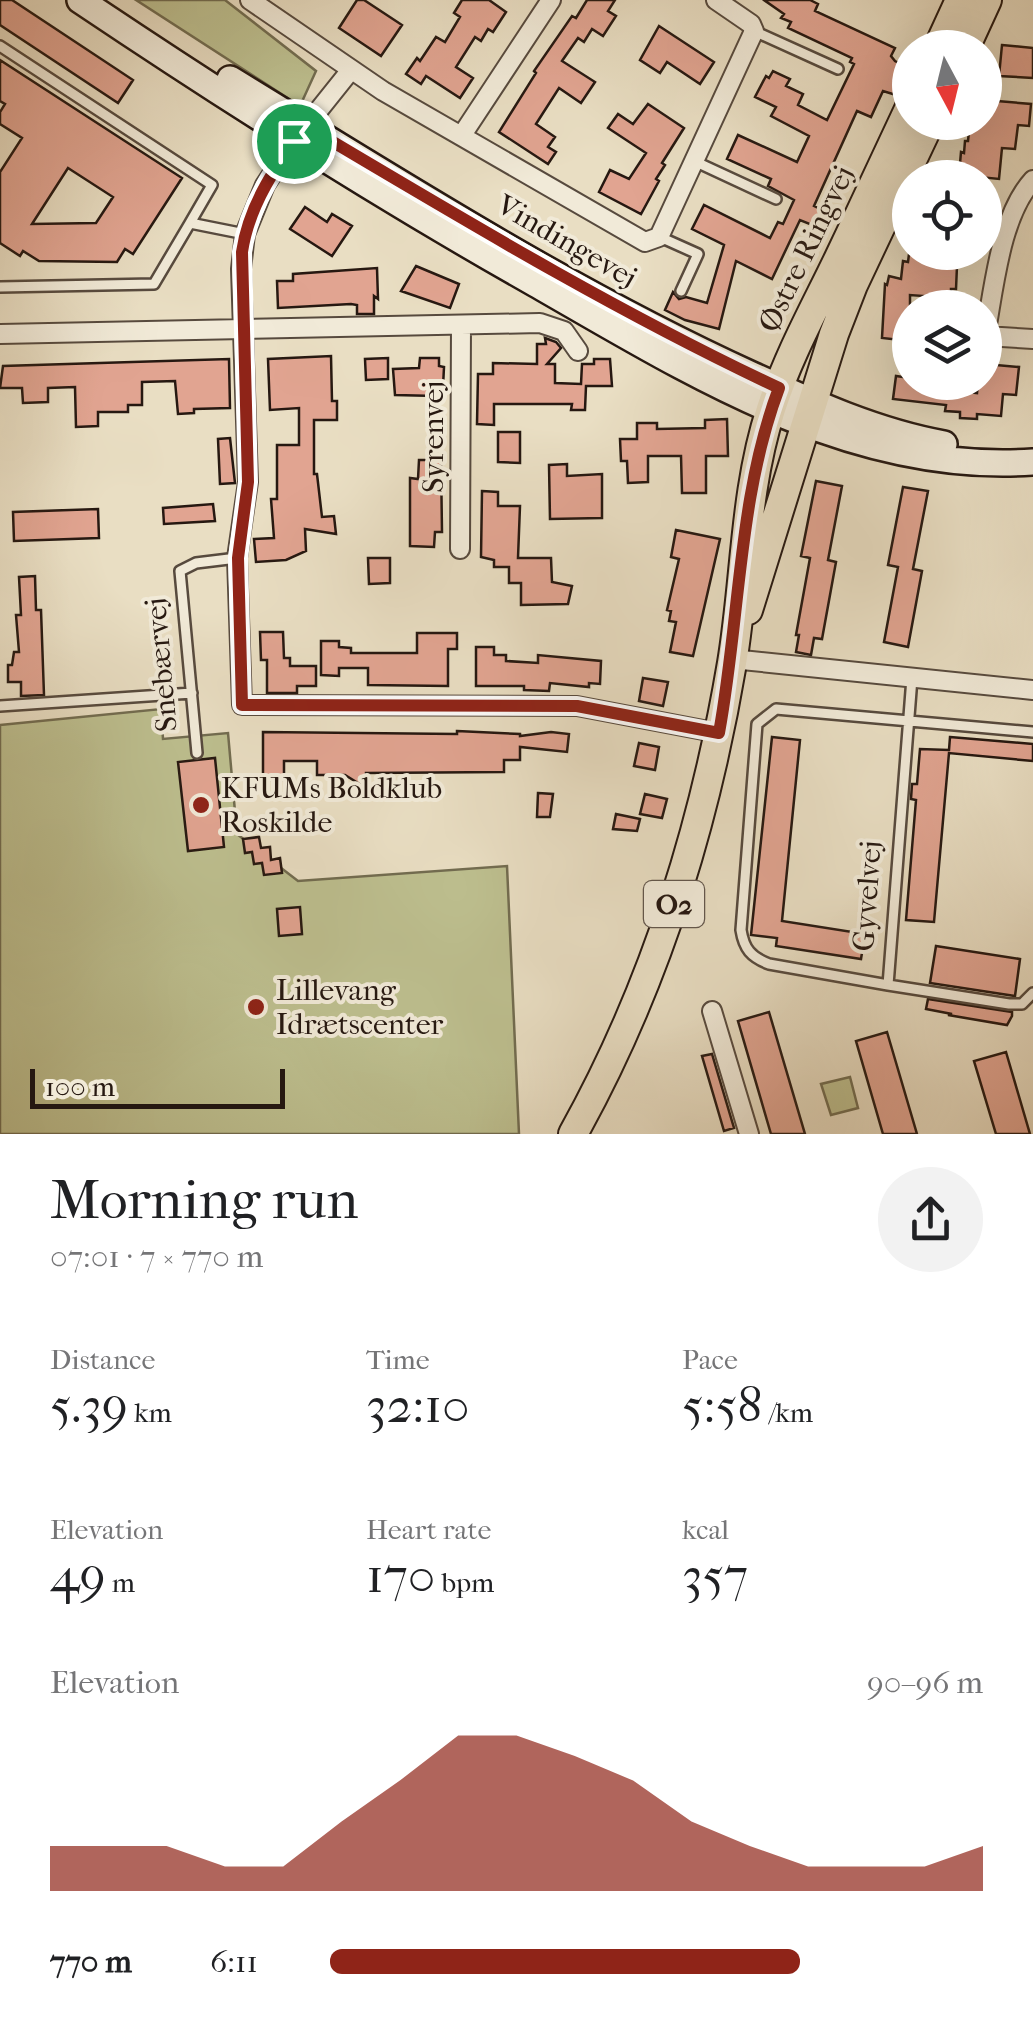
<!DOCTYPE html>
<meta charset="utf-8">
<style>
:root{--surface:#fff;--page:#f2f2f2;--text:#202124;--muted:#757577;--accent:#8f2418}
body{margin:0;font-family:"IM FELL French Canon",serif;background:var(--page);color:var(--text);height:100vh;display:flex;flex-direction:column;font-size:38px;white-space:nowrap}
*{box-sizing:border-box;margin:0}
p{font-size:32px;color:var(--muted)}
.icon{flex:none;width:55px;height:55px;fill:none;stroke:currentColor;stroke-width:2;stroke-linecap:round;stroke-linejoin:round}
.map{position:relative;height:1134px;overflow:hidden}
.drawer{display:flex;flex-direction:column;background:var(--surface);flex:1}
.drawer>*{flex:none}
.needle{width:65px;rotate:173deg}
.fabs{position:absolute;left:892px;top:30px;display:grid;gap:20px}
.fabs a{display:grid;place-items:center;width:110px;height:110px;border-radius:50%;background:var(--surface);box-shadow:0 10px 40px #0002;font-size:50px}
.scale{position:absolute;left:30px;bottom:25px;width:255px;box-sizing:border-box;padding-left:10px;border:5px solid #261811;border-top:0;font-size:28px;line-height:35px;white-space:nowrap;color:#261811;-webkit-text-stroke:8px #f1ead8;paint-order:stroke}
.pin{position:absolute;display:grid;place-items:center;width:85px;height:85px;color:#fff;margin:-42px;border:5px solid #fff;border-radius:50%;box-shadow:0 2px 10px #0007}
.round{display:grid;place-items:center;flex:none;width:105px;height:105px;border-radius:52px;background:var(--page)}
.summary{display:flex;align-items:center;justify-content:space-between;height:170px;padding:0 50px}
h1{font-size:55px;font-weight:600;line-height:75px}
.stats{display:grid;grid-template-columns:repeat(3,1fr);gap:15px;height:170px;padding:10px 50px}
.stats div{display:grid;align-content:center}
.stats b{font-size:50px;font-weight:600}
.stats small{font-size:28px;font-weight:400}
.stats p{font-size:28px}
.chart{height:280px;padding:20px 50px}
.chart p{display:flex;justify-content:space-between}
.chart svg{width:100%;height:180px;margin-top:10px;fill:var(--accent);opacity:.7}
ul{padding:0 50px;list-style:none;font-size:32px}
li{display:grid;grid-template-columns:160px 120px 1fr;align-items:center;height:75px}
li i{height:25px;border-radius:12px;background:var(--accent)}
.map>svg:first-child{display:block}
.green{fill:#bdbf8f;stroke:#726c50;stroke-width:2.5}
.building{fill:#e1a491;stroke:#261811;stroke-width:2.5;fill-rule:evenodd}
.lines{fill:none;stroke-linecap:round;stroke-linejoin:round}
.lane-casing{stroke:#574a3e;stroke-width:14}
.street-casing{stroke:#574a3e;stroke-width:22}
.secondary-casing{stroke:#261811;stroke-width:30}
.primary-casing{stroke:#261811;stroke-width:32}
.lane{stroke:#f1ead8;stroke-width:9}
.street{stroke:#f1ead8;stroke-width:18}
.secondary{stroke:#f1ead8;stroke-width:25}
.primary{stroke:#e9dec3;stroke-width:28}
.route-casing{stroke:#fff;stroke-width:20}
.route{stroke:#8f2418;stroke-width:12}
.poi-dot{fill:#8f2418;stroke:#f1ead8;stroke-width:4}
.labels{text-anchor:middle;stroke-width:8;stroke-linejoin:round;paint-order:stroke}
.shield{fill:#f1ead8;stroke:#63574d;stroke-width:2.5}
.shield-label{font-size:28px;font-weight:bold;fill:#261811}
.street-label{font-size:30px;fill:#261811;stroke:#f1ead8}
.poi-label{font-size:30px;fill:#261811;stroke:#f1ead8;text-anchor:start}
</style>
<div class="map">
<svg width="1033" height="1134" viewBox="0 0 1033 1134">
<rect width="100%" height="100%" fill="#e9dec3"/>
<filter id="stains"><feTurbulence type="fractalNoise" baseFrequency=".002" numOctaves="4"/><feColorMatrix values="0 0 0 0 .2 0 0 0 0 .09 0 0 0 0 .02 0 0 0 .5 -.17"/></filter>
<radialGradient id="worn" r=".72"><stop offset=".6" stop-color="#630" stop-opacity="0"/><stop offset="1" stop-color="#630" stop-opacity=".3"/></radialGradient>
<!-- green -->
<path class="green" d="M136,0h89l91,71 -16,35z
M161,709l2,30 65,-6 9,101 61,47 209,-15 12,268h-519v-409z
M850,1077l8,31 -27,7 -10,-31z"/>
<!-- building -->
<path class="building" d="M0,0h12l121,80 -15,23 -118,-78z
M357,0h7l38,25 -21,31 -42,-28z
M462,0h27l17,12 -13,20 -5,-3 -7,12 -6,-4 -19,30 17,11 -13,20 -34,-22 -5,8 -15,-10 11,-16 3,3 16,-24 9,5 15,-25 -6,-4z
M587,0h28l-7,11 8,5 -13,20 -11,-7 -8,13 -6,-4 -16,23 33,21 -14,21 -22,-15 -23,36 19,13 -7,10 8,5 -8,12 -49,-32 37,-59 -2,-2 38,-55 4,2z
M764,0h46l8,4 -3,7 80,37 -4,8 4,5 15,8 -14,26 -13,-4 -12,26 -14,-6 -43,95 10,5 -7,16 -17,-7 -28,59 -36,-18 -17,68 -34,-9 -20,-10 8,-18 6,7 7,-2 21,6 17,-58 -32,-16 12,-24 66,33 8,-16 5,2 11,-24 -26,-14 3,-7 -44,-20 11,-24 59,27 12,-26 -38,-20 5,-9 -21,-10 11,-21 3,2 4,-7 17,8 -4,7 17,8 -5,11 29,15 27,-56 -4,-2 2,-4 -64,-30 3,-6 -10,-4 3,-4z
M659,26l55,36 -14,22 -33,-22 -7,11 -20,-13z
M1002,45l31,3v30l-34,-2z
M0,60l182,118 -49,76 -8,-5 -8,13 -78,-1 -16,-10 -3,5 -20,-13v-71l22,-34 -22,-14v-12l5,-8 -5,-3zM68,168l45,29 -17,26 -64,1z
M985,100l46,4 -2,22 -11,-1 -3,24 -13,-1 -3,31 -40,-4 2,-23 3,1 1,-12h3l2,-19h15z
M648,104l36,24 -22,35 3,2 -9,14 3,2 -18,33 -42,-22 11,-22 19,9 17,-26 -38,-25 10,-14 15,10z
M305,207l22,15 5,-8 20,12 -20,30 -42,-27z
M909,254l26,2v8l22,2 -1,23h-5v9l-41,-3v46l-28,-3 3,-54 2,1 2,-9 12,3 2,-18 5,1z
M416,266l43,18 -9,24 -49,-17z
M377,268l1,31 -4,-3v18h-17v-9l-6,-1 -73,4 -1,-27h16v-7z
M545,338l11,4 5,6 -14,16h8v19l26,1 1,-20h12v-5h16l2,27h-26l-1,24h-14l1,-6h-78v21l-17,-1 1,-50h15v-11l44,1v-20h9z
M331,356l1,45h5v19h-23v54h3l5,43 12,-1 2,18 -31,-5 1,22 -20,9 -30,2 -2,-23 20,-1 -3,-39h6v-54h22v-37l-29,2 -2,-51z
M388,358v21l-22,1 -1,-21z
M420,358h19v8l5,1 -1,20h-7v9l-41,-1 -2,-26 26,-1z
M229,359l1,49 -36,1v4l-16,1 -3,-33 -33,1v23h-14v7h-30v14l-22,1 -1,-40 -27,1v14l-25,1 -1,-15h-22l3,-22z
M985,364l34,3 -3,28 -13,-1 -2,22 -24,-2v5l-17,-1v-6l-15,-1 1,-6 -53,-6 3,-23 14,2v4h32v7l35,4 1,-11h7z
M727,419l1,37h-22v37h-24l-1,-37h-33v26l-20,1 -1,-22h-6l-1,-22h17v-16h20v6l48,-1v-8z
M498,432h22v31l-22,-1z
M230,438l5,45 -15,1 -2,-45z
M419,460h22l1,72h-7l-1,15 -24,-1v-68l8,1z
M567,464v12l35,-2v44l-52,1 -1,-54z
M816,481l26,5 -14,74 8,2 -14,77 -8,-1 -3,17 -15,-3 3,-17h-3l14,-77 -9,-2z
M903,487l25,4 -15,78 9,2 -14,76 -24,-5 14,-75 -10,-2z
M482,491l16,1v14h22l-2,52h33l1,24 20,4 -4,18 -47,1v-22h-12v-16h-15v-7l-13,-3z
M213,504l2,17 -51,3 -1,-16z
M98,509l1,29 -85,3 -1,-29z
M676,530l44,9 -27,117 -23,-4 6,-30 -7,-1 2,-10 -4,-1 12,-51 -8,-2z
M368,558h22v25l-21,1z
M35,576l1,34h5l3,85 -23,1v-14h-13v-17h4l2,-13h5l-3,-37h5l-2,-38z
M260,632h23l1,26h6v8h26v20h-19v7h-30v-33h-6z
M417,633h40v16h-9v37l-80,-1v-17h-29v8l-18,-1v-34h18v6l12,1v5h66z
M476,647h18v8h12v6l32,2v-8l63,6 -1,23 -11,-1v4l-39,-4 -1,8 -25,-1v-4h-48z
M643,678l25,4 -5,24 -24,-5z
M457,731l63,3v2l31,-4 18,2 -2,18 -47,-5v13h-16v12l-138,1v15l-21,-13h-28v-14h-33v19h-21v-48l194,2z
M772,737l28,3 -18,181 83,13 -4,25 -85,-13 1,-8 -26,-3z
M950,737l83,7v17l-84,-8 -15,169 -28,-2 10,-120 -5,-1 1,-15h5l3,-35 29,1z
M639,743l20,4 -4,23 -21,-4z
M215,758l9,89 -36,4 -10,-89z
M538,793l15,1 -3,23h-13z
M645,794l22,5 -5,19 -22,-4z
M616,814l24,5 -3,12 -24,-2z
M259,837l2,11 9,-1 1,13 9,-2 2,15 -18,2 -2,-12 -8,1 -2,-12 -7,1 -2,-14z
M300,907l2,27 -23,2 -2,-27z
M936,946l84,13 -5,37 -85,-13z
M928,999l84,13v4l-5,9 -59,-10 4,-1 -26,-5z
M769,1012l36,122h-34l-33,-113z
M887,1032l30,102h-34l-27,-93z
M1006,1052l24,82h-34l-22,-73z
M712,1054l22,74 -10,3 -22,-75z"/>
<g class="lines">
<!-- lane casing -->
<g class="lane-casing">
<path id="lane" d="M754,31l84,38
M0,46l212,139 -22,38
M694,161l82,38
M660,237l38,17 -17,37
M0,287l154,-3 36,-61 55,11
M912,678l-24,307 121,19h13l11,-11
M0,706l192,-13
M197,753l-17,-182 16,-8 41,-5
M888,985l-119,-21c-18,-7 -25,-15 -28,-34l16,-206 19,-15 257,23"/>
</g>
<!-- street casing -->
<g class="street-casing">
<path id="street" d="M250,0l133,91 262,151 14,-5 95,-206 -3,-7 -35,-24
M350,71l-56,70 -29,44 -20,49 -4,35 7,213 -11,76 5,147 335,1 142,27
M462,135l89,-135
M1033,180c-33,36 -39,109 -48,156l48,3
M0,334l540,-11 24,8 14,20
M460,549l1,-224
M732,659l301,31
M712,1011l37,123"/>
</g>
<!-- secondary casing -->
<g class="secondary-casing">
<path id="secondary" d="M80,0c149,100 300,196 456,284 152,87 314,191 497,178
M230,79c170,104 340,213 522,296 61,28 125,57 192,69"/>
</g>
<!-- primary casing -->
<g class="primary-casing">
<path id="primary" d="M938,48l22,-48
M965,48l22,-48
M748,610l86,-276 19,-49 77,-163
M573,1134c82,-147 131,-305 159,-471 14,-84 12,-171 39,-254 17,-53 44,-101 68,-151 24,-50 47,-100 71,-151"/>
</g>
<!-- lane -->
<use href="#lane" class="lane"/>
<!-- street -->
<use href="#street" class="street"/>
<!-- secondary -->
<use href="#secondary" class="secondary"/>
<!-- primary -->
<use href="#primary" class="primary"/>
</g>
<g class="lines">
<!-- route casing -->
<g class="route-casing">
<path id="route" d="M306,126c155,92 309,185 473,262 -41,108 -39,231 -60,345l-142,-27 -335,-1 -4,-147 10,-76 -6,-230c7,-48 35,-88 64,-126z"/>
</g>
<!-- route -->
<use href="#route" class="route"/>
</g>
<!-- markers -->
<g class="poi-dot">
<circle cx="201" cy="805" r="10"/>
<circle cx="256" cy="1007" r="10"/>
</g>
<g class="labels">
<!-- shield labels -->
<rect class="shield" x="644" y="881" width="60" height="46" rx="8"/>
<g class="shield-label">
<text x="674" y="914">O2</text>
</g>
<!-- street labels -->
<g class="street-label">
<text transform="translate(567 241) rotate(30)" y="10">Vindingevej</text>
<text transform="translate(806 249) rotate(-64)" y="10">Østre Ringvej</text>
<text transform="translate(433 437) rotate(-90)" y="10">Syrenvej</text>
<text transform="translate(161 665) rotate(-95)" y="10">Snebærvej</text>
<text transform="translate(867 896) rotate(-86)" y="10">Gyvelvej</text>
</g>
<!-- poi labels -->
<g class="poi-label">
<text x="221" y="798">KFUMs Boldklub<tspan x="221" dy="34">Roskilde</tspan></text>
<text x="276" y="1000">Lillevang<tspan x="276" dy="34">Idrætscenter</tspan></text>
</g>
</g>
<rect width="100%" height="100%" filter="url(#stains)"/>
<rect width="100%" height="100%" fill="url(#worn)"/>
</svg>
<div class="fabs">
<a><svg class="needle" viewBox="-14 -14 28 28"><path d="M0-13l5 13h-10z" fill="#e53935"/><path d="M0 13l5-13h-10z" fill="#757577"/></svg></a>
<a><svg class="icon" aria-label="locate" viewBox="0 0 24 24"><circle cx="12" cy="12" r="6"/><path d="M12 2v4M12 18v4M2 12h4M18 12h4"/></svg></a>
<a><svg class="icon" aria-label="layers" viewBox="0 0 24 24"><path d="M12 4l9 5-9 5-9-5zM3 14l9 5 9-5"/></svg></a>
</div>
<div class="scale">100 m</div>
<div class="pin" style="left:294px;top:141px;background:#1e9e55"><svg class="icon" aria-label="arrive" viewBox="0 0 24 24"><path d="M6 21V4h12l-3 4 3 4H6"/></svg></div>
</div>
<section class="drawer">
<div class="summary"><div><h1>Morning run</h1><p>07:01 · 7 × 770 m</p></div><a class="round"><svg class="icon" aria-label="share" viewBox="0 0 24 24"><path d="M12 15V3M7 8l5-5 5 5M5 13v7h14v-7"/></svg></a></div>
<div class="stats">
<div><p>Distance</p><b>5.39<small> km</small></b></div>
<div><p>Time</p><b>32:10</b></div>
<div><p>Pace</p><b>5:58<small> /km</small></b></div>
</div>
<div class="stats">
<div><p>Elevation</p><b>49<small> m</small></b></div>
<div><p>Heart rate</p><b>170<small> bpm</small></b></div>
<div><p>kcal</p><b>357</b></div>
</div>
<div class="chart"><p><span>Elevation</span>90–96 m</p>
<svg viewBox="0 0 160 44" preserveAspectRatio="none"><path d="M0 44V33L10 33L20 33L30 38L40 38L50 27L60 17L70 6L80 6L90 11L100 17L110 27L120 33L130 38L140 38L150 38L160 33V44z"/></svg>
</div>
<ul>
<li><b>770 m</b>6:11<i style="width:72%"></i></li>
</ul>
</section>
